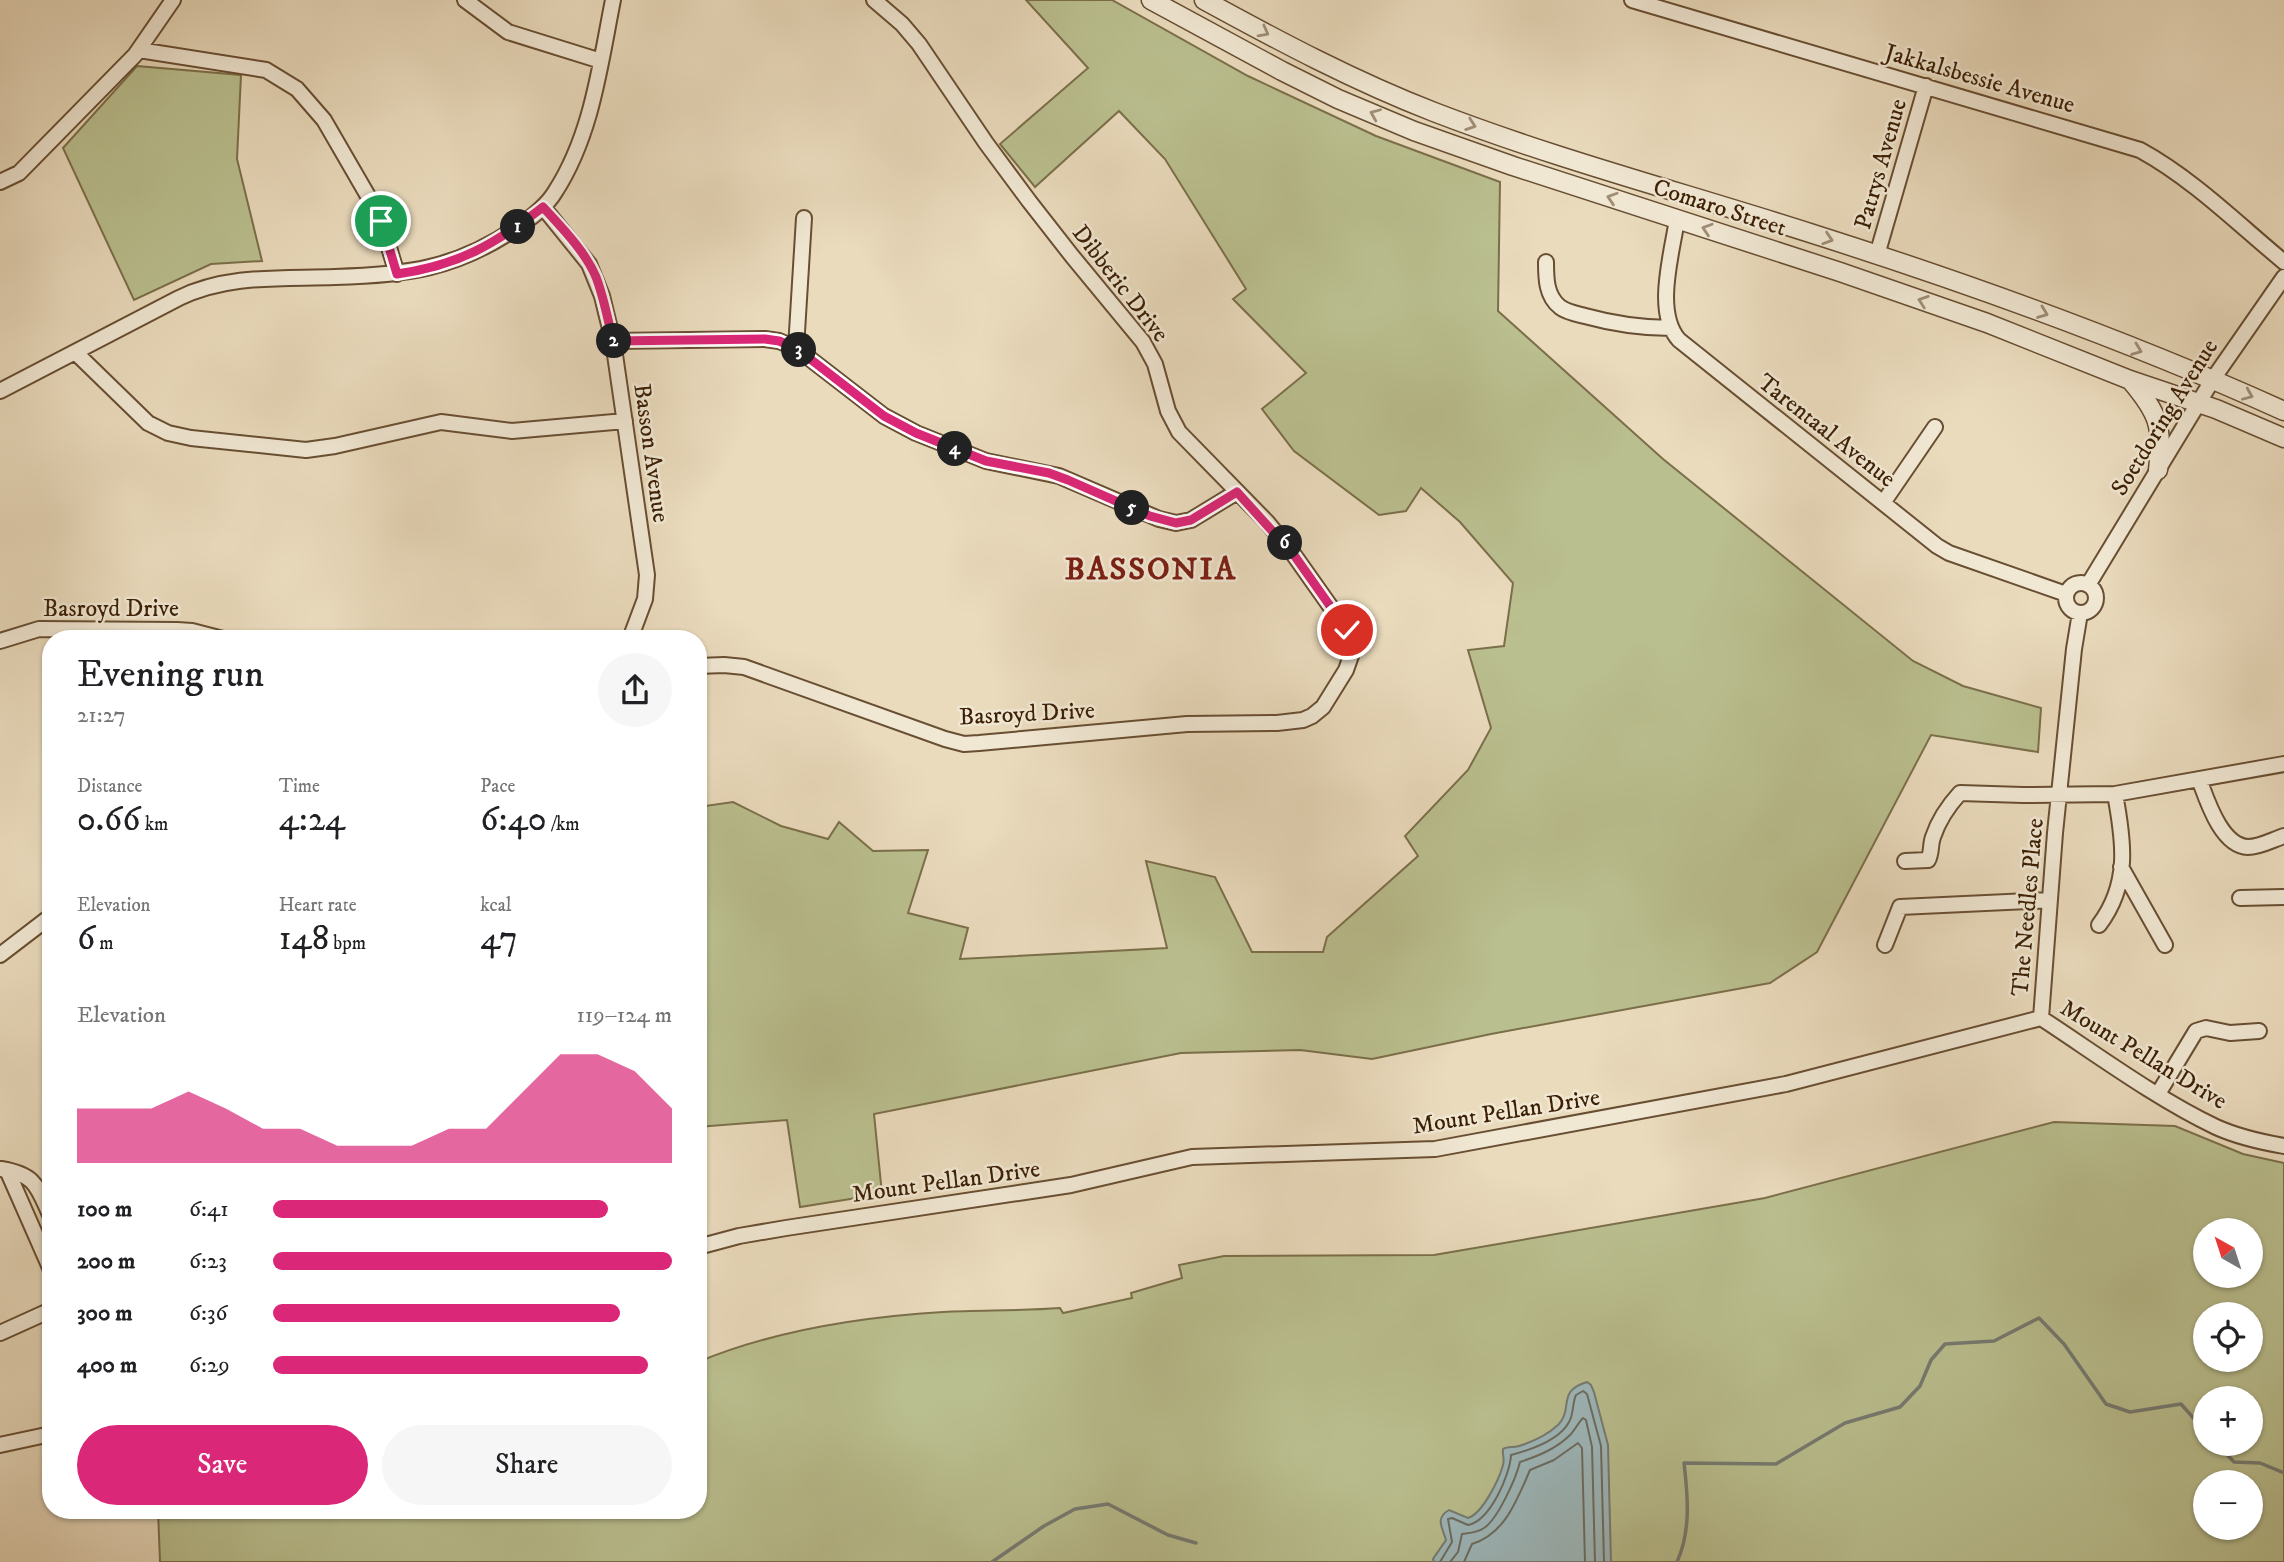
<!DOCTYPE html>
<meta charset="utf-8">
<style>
:root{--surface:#fff;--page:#f6f6f6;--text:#202124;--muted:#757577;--accent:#db2777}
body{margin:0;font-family:"IM FELL DW Pica",serif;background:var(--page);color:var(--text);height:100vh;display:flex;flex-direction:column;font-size:26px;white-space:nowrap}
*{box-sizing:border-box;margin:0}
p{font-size:23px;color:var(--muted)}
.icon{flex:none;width:38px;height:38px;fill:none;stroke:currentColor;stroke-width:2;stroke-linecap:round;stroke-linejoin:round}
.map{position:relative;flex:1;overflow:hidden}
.side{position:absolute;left:42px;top:630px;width:665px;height:889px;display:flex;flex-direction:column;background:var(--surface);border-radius:28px;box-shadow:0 2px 5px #0004}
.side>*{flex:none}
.needle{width:46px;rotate:321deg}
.fabs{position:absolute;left:2193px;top:1218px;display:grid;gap:14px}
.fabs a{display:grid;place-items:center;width:70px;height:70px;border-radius:50%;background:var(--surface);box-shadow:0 2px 5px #0004;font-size:35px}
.pin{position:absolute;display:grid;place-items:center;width:60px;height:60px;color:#fff;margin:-30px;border:4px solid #fff;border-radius:50%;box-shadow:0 2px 7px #0007}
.km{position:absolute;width:35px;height:35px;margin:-18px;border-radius:50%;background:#222;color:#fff;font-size:19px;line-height:35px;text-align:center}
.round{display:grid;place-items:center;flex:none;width:74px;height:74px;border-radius:37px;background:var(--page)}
.overview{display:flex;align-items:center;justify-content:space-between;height:119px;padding:0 35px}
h1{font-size:38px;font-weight:600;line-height:52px}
.figures{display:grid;grid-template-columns:repeat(3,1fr);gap:10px;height:119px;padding:7px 35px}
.figures div{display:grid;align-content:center}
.figures b{font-size:35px;font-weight:600}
.figures small{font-size:19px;font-weight:400}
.figures p{font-size:19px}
.chart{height:196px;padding:14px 35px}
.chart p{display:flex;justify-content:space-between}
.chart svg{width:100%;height:126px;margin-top:7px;fill:var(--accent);opacity:.7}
.primary-button{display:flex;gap:14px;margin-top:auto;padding:14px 35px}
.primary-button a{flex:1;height:80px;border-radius:42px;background:var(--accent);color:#fff;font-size:28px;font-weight:600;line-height:80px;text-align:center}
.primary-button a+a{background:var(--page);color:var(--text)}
ul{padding:0 35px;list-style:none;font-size:23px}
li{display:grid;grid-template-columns:112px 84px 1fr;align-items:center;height:52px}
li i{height:18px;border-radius:9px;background:var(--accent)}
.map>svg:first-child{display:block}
.green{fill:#babf8f;stroke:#7b6f4a;stroke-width:2;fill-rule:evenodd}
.water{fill:#9db8bc;stroke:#767b72;stroke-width:2}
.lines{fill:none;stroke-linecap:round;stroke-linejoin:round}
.shore{stroke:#6c6c60;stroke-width:2}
.stream{stroke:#767b72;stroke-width:3.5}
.minor-casing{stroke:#684e32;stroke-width:18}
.tertiary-casing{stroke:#684e32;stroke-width:21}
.minor{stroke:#f1e8d4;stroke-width:14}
.tertiary{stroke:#f1e8d4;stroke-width:18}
.oneway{stroke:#a08e76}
.route-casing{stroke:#fff;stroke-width:14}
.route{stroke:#db2777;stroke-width:9}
.labels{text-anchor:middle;stroke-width:5;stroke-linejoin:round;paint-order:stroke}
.street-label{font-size:24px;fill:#3c1f04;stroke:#f1e8d4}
.district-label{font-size:32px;font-weight:bold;letter-spacing:2px;fill:#7a1f14;stroke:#f1e8d4}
</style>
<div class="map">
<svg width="2284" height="1562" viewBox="0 0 2284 1562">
<rect width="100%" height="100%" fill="#eadbbd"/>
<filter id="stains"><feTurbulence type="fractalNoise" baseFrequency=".00286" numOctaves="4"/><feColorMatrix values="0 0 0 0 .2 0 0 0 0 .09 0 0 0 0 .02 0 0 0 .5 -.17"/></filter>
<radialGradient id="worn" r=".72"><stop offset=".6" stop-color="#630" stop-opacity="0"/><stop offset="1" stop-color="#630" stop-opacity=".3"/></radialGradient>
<!-- green -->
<path class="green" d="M1026,0h86l136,76 128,60 124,46 -2,129 165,148 250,202 50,25 78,22 -3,44 -107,-17 -114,217 -47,31 -279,51 -119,25 -72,-9 -119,3 -307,61 8,80 -82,13 -13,-87 -89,7v-320l35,-5 48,24 47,13 11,-17 34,29 55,-1 -20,63 60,15 -8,31 207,-11 -21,-87 69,16 37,75h71l4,-15 91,-81 -13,-20 63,-66 23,-42 -23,-78 36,-4 9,-63 -53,-61 -39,-34 -15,23 -27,4 -85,-64 -32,-42 44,-36 -73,-74 13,-10 -81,-130 -46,-48 -84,76 -35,-43 88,-76z
M137,66l104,9 -4,84 25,102 -51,3 -77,36 -71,-152z
M2054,1122l121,4 68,28 41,9v399h-2124l-2,-52h540v-148c77,-32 162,-45 245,-50 39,-2 78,-1 117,-4l3,5 69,-15 -1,-5 51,-15 -3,-13 45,-9 210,-1 331,-57zM2205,1230h45v46h-45zM2205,1314h45v46h-45zM2205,1398h45v46h-45zM2205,1482h45v46h-45z"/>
<!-- water -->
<path class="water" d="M1587,1382l4,3 3,7 14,53 3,117h-177l-1,-3 13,-19c-4,-13 -11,-22 3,-30l19,8c14,-4 31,-38 35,-53 2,-6 -1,-10 0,-16 5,-3 10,-1 16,-3 13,-4 28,-11 39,-21 16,-16 -2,-34 29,-43z"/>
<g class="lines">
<!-- shore -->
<path class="shore" d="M1440,1562l12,-20 -4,-23 4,-1 16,7c22,-4 42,-50 43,-70 19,-5 48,-14 58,-33 5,-8 3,-18 7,-27l7,-4 4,3 14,52 3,116
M1450,1562l8,-10 4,-18c7,-1 15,-1 22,-6 14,-9 32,-50 36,-66 18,-6 36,-13 50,-27 5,-5 8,-12 13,-17l3,2 6,27 3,115
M1464,1562l8,-18c33,-10 45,-44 58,-74l24,-10 24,-17 4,5 3,114"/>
<!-- stream -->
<path class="stream" d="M2217,1444l17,18 26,1 24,10
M992,1562l52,-36 31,-17 33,-5 60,31 28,8
M1677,1562c14,-31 11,-65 7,-99l92,1 69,-41 55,-16 20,-21 11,-26 14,-16 49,-3 45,-23 25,26 42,60 24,8 51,-8 24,27"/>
<!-- minor casing -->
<g class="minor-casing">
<path id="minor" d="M465,0l43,32 93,29
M1632,0l508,150c53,29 98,74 144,112
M139,50l127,20 31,19 27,31 44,76 13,25 16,53
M0,182l19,-9 116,-118 38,-55
M543,207l46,57 13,32 11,45 34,234 -2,24 -15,40
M1677,219c-5,35 -23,93 2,121l258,206 12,7 117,41
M1877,255l49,-169
M1546,262c0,16 0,34 14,45 6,5 17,7 25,9 29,8 56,12 86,12
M613,341l152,-2 14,2 17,7 88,68 32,17 70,28 73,15 100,43 17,4 15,-3 46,-28
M796,348l8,-130
M75,352l73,71 20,10 23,5 115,12 29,-4 106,-24 71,9 113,-10
M0,391l179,-93c49,-24 103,-19 156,-21 71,-2 121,-8 181,-49 15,-10 30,-21 39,-36 37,-57 45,-127 58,-192
M1883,503l52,-76
M2066 598a15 15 0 1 1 30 0a15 15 0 1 1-30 0Z
M2088,585l125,-206 71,-102
M0,641l39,-12 138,1 15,1 31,8
M698,666l26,-1 20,2 201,72 19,5 15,-1 208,-19 90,-1 26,-3 9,-4 11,-9 23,-37 7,-20 -6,-20 -53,-75 -27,-33 -88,-90 -11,-21 -13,-47 -12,-22 -71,-86 -43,-55 -43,-58 -67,-99 -17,-20 -28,-24
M2199,779c8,21 22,67 49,68 12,0 24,-7 36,-11
M1905,861l23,-1c4,-7 2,-15 5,-23 5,-15 16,-32 27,-44l63,2 92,-1 169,-30
M2121,867l44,78
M2240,898l44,-1
M2099,925c31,-41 25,-83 16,-131
M1885,945l15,-38 150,-7
M0,955l51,-39
M2041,1018l14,-185 19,-184 6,-36
M2158,1094l38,-63 10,-3 24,5 29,-2
M1,1169c36,6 36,18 50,48
M7,1170l44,100
M698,1247l41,-11 47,-8 285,-43 121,-28 243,-8 351,-65 255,-66c55,36 116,81 175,109 22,10 45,15 68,19
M0,1333l51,-23
M0,1445l51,-11"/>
</g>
<!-- tertiary casing -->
<g class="tertiary-casing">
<path id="tertiary" d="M1151,0l131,71 56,28 76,32 99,35 327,106 147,51 143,57 86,29 68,29
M1204,0c75,41 150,81 230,112 122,47 251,81 376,121 161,51 321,109 474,178
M2131,381c28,33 32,46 27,89"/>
</g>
<!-- minor -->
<use href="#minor" class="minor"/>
<!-- tertiary -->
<use href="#tertiary" class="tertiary"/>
</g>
<!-- one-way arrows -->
<defs><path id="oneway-chevron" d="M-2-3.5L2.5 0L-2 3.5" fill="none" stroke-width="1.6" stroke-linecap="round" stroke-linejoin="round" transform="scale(1.75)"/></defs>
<g class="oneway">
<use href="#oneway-chevron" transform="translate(1264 32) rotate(28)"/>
<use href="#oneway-chevron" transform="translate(1375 114) rotate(-157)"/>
<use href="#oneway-chevron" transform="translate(1471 125) rotate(19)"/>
<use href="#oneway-chevron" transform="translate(1612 198) rotate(-162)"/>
<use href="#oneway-chevron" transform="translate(1707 229) rotate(-162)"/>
<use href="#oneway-chevron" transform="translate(1828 239) rotate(18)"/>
<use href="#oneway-chevron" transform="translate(1923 301) rotate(-161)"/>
<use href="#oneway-chevron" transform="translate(2043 313) rotate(21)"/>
<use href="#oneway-chevron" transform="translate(2137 350) rotate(21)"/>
<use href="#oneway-chevron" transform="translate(2248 395) rotate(23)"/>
</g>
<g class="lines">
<!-- route casing -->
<g class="route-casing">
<path id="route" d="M381,221l16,53c62,-9 97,-29 146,-67 19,21 42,44 53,70 8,21 12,43 17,64l152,-2 14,2 17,7 88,68 32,17 70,28 63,12 19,7 82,36 26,7 15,-3 46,-28 57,63 53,75"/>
</g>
<!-- route -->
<use href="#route" class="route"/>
</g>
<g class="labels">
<!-- street labels -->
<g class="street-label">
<text transform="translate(1980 78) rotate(16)" y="8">Jakkalsbessie Avenue</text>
<text transform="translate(1880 164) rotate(-74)" y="8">Patrys Avenue</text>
<text transform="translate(1720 207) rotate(18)" y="8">Comaro Street</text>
<text transform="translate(1121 283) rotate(52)" y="8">Dibberic Drive</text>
<text transform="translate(2164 417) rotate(-58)" y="8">Soetdoring Avenue</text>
<text transform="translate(1827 430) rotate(38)" y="8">Tarentaal Avenue</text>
<text transform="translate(652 453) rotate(82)" y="8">Basson Avenue</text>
<text x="111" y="616">Basroyd Drive</text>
<text transform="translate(1027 713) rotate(-3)" y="8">Basroyd Drive</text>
<text transform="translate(2027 907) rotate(-85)" y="8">The Needles Place</text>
<text transform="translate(2144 1054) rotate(31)" y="8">Mount Pellan Drive</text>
<text transform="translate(1506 1111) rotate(-9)" y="8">Mount Pellan Drive</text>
<text transform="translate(946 1181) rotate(-8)" y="8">Mount Pellan Drive</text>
</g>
<!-- district labels -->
<g class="district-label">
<text x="1151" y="579">BASSONIA</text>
</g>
</g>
<rect width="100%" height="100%" filter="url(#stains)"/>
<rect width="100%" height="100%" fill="url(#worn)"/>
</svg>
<div class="fabs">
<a><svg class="needle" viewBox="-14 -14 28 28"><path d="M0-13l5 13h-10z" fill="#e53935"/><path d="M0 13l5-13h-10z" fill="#757577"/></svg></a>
<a><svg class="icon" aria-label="locate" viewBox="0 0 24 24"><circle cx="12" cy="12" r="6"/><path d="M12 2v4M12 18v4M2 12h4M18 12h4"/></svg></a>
<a>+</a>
<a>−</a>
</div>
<div class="pin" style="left:381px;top:221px;background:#1e9e55"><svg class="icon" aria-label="arrive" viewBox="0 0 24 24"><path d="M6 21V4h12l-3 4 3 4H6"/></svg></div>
<div class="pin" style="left:1347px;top:630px;background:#d93025"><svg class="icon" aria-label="check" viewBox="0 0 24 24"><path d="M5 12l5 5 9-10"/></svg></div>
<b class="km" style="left:518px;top:227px">1</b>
<b class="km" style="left:614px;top:341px">2</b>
<b class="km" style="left:799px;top:350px">3</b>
<b class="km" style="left:955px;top:449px">4</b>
<b class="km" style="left:1132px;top:508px">5</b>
<b class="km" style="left:1285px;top:543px">6</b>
<section class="side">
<div class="overview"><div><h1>Evening run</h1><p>21:27</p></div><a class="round"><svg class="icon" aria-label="share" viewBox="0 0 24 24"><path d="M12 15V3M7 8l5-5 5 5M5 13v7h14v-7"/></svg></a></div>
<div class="figures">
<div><p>Distance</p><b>0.66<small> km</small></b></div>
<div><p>Time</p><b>4:24</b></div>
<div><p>Pace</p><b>6:40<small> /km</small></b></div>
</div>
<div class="figures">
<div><p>Elevation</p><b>6<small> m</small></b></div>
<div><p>Heart rate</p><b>148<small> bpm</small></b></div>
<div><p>kcal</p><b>47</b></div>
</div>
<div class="chart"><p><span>Elevation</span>119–124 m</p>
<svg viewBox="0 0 160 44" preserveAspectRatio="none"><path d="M0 44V25L10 25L20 25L30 19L40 25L50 32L60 32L70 38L80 38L90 38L100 32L110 32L120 19L130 6L140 6L150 12L160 25V44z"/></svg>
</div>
<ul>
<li><b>100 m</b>6:41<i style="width:84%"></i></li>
<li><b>200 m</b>6:23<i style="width:100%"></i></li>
<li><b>300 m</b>6:36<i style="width:87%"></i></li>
<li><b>400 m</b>6:29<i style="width:94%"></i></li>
</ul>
<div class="primary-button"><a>Save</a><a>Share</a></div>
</section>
</div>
